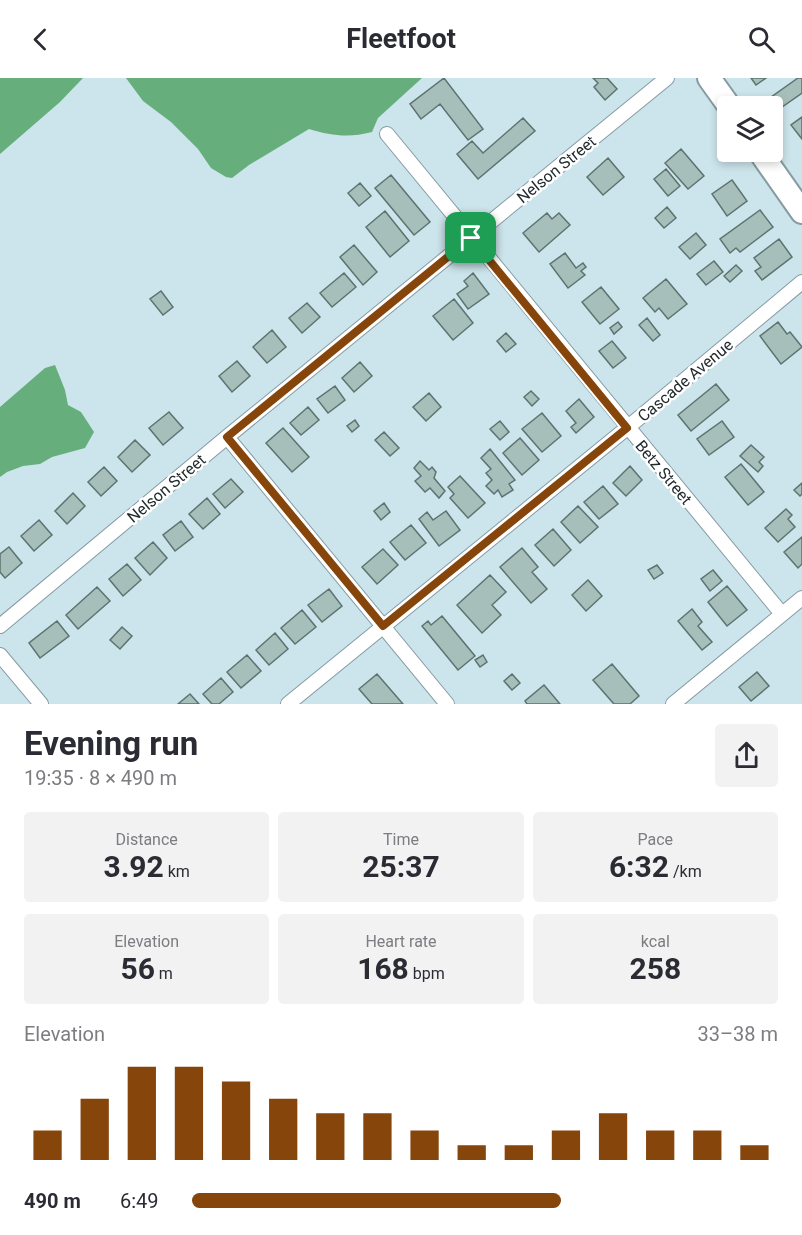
<!DOCTYPE html>
<meta charset="utf-8">
<style>
:root{--surface:#fff;--page:#f2f2f3;--text:#2b2b33;--muted:#7c7c81;--accent:#85450b}
body{margin:0;font-family:Roboto,sans-serif;background:var(--page);color:var(--text);height:100vh;display:flex;flex-direction:column;font-size:22px;white-space:nowrap}
*{box-sizing:border-box;margin:0}
p{font-size:20px;color:var(--muted)}
.icon{flex:none;width:33px;height:33px;fill:none;stroke:currentColor;stroke-width:2;stroke-linecap:round;stroke-linejoin:round}
.map{position:relative;height:626px;overflow:hidden}
.panel{display:flex;flex-direction:column;background:var(--surface);flex:1}
.panel>*{flex:none}
.buttons{position:absolute;left:717px;top:18px;display:grid;gap:12px}
.buttons a{display:grid;place-items:center;width:66px;height:66px;border-radius:6px;background:var(--surface);box-shadow:0 3px 9px #0003;font-size:30px}
.pin{position:absolute;display:grid;place-items:center;width:51px;height:51px;color:#fff;margin:-26px;border-radius:12px;box-shadow:0 3px 9px #0006}
.round{display:grid;place-items:center;flex:none;width:63px;height:63px;border-radius:6px;background:var(--page)}
.headline{display:flex;align-items:center;justify-content:space-between;height:102px;padding:0 24px}
h1{font-size:33px;font-weight:700;line-height:45px}
.stats{display:grid;grid-template-columns:repeat(3,1fr);gap:9px;height:102px;padding:6px 24px}
.stats div{display:grid;align-content:center;border-radius:6px;background:var(--page);text-align:center}
.stats b{font-size:30px;font-weight:700}
.stats small{font-size:16px;font-weight:400}
.stats p{font-size:16px}
.chart{height:168px;padding:12px 24px}
.chart p{display:flex;justify-content:space-between}
.chart svg{width:100%;height:108px;margin-top:6px;stroke:var(--accent);stroke-width:6}
ul{padding:0 24px;list-style:none;font-size:20px}
li{display:grid;grid-template-columns:96px 72px 1fr;align-items:center;height:45px}
li i{height:15px;border-radius:8px;background:var(--accent)}
header{display:flex;justify-content:space-between;align-items:center;height:78px;padding:0 24px;background:var(--surface);font-size:27px;font-weight:700}
.map>svg:first-child{display:block}
.forest{fill:#66ae7c}
.building{fill:#a7bfbb;stroke:#5d7370;stroke-width:1.5}
.lines{fill:none;stroke-linecap:round;stroke-linejoin:round}
.minor-casing{stroke:#869ba2;stroke-width:16}
.primary-casing{stroke:#869ba2;stroke-width:26}
.minor{stroke:#fff;stroke-width:14}
.primary{stroke:#fff;stroke-width:22}
.route-casing{stroke:#fff;stroke-width:12}
.route{stroke:#85450b;stroke-width:8}
.labels{text-anchor:middle;stroke-width:5;stroke-linejoin:round;paint-order:stroke}
.street-label{font-size:16px;fill:#222b2e;stroke:#fff}
</style>
<header><svg class="icon" aria-label="back" viewBox="0 0 24 24"><path d="M15 5l-7 7 7 7"/></svg>Fleetfoot<svg class="icon" aria-label="search" viewBox="0 0 24 24"><circle cx="10" cy="10" r="6"/><path d="M15 15l6 6"/></svg></header>
<div class="map">
<svg width="802" height="626" viewBox="0 0 802 626">
<rect width="100%" height="100%" fill="#cce4eb"/>
<!-- forest -->
<path class="forest" d="M0,0h83l-23,24 -60,52z
M126,0h296l-44,40 -6,14c-23,6 -40,4 -63,-3l-60,36 -17,13 -6,-1 -15,-9 -13,-19 -27,-27 -28,-21z
M55,287l10,25 3,15 13,7 13,20 -9,16 -33,9 -12,7 -17,2 -16,6 -7,5v-70l45,-39z"/>
<!-- building -->
<path class="building" d="M444,0l39,51 -15,11 -28,-36 -19,15 -11,-15z
M593,0h14l10,11 -12,11 -11,-13 4,-4z
M751,0h15l-10,7z
M798,0h4v15l-27,19 -8,-12z
M802,39v22l-11,-14z
M523,40l12,13 -57,48 -21,-25 15,-13 11,12z
M681,71l23,27 -16,13 -23,-26z
M608,80l16,19 -21,18 -16,-18z
M666,91l14,17 -12,10 -14,-17z
M391,97l39,47 -16,13 -39,-47z
M732,102l15,21 -20,15 -15,-22z
M360,105l11,13 -12,10 -11,-13z
M667,129l9,11 -12,10 -9,-10z
M760,132l13,17 -33,25 -4,-4 -6,5 -10,-14z
M385,133l24,30 -19,16 -24,-30z
M547,135l5,6 7,-6 11,12 -31,27 -16,-19z
M696,155l10,12 -16,14 -11,-12z
M779,161l13,18 -30,23 -7,-9 6,-4 -7,-9z
M354,167l23,27 -14,13 -23,-28z
M565,175l11,15 7,-5 3,4 -5,4 4,4 -17,13 -18,-24z
M714,183l9,11 -17,13 -9,-11z
M736,187l6,6 -12,11 -6,-6z
M344,195l12,14 -24,20 -12,-14z
M473,195l16,21 -21,15 -11,-15 11,-8 -4,-5z
M666,201l21,25 -19,15 -9,-11 -4,4 -12,-14z
M601,209l18,22 -19,15 -18,-22z
M161,213l12,16 -10,8 -13,-16z
M454,221l19,24 -20,17 -20,-24z
M307,225l13,14 -18,16 -13,-15z
M647,240l13,17 -7,6 -14,-16z
M618,244l4,5 -8,7 -4,-6z
M778,244l9,12 3,-2 12,15 -21,17 -21,-28z
M272,252l14,17 -19,16 -14,-16z
M506,255l10,11 -10,8 -9,-11z
M612,263l14,17 -13,10 -14,-17z
M237,283l13,15 -18,16 -13,-16z
M360,284l12,14 -18,16 -12,-14z
M716,306l13,16 -38,31 -13,-16z
M335,308l10,14 -17,13 -11,-14z
M531,313l8,8 -7,7 -8,-9z
M429,315l12,14 -15,14 -13,-14z
M579,321l15,18 -18,16 -5,-6 5,-4 -10,-12z
M308,329l11,13 -18,15 -11,-12z
M169,334l14,16 -20,17 -14,-17z
M542,335l19,23 -19,16 -20,-23z
M355,342l4,6 -7,6 -5,-6z
M500,343l9,11 -9,8 -10,-11z
M722,343l12,16 -25,18 -12,-16z
M283,350l26,29 -17,15 -26,-29z
M384,354l15,16 -9,8 -15,-16z
M520,360l19,22 -17,15 -19,-22z
M135,362l15,15 -18,17 -14,-15z
M751,367l13,12 -5,5 4,4 -5,6 -18,-16z
M490,371l25,31 -6,4 4,6 -11,7 -4,-7 -4,4 -8,-8 6,-6 -6,-7 5,-4 -10,-11z
M420,383l9,9 3,-3 4,5 -2,6 11,13 -6,7 -9,-10 -5,4 -10,-11 6,-5 -7,-8z
M741,386l23,28 -16,13 -23,-28z
M630,388l12,14 -16,16 -13,-13z
M104,389l13,14 -16,15 -13,-14z
M460,398l25,27 -17,15 -18,-20 4,-4 -6,-7z
M231,401l12,13 -18,16 -12,-14z
M802,405v11l-2,2 -6,-6z
M603,408l15,18 -19,15 -15,-17z
M73,415l12,13 -18,18 -12,-13z
M207,420l13,16 -17,15 -14,-15z
M384,425l6,9 -9,8 -7,-9z
M578,428l20,21 -18,16 -19,-21z
M786,431l6,6 -4,4 7,8 -17,15 -13,-14z
M446,433l14,19 -21,16 -20,-27 8,-7 6,8z
M39,442l13,15 -18,16 -13,-15z
M181,443l12,16 -18,14 -12,-16z
M411,447l15,18 -21,17 -15,-18z
M553,451l18,21 -17,16 -19,-21z
M802,459v27l-4,4 -14,-16z
M153,464l14,16 -17,17 -15,-17z
M9,469l13,16 -17,15 -5,-6v-18z
M522,470l16,19 -6,5 15,17 -16,14 -31,-36z
M383,471l15,16 -21,19 -15,-17z
M127,486l14,16 -18,16 -14,-17z
M657,487l6,8 -9,6 -6,-9z
M713,492l9,11 -12,10 -9,-12z
M490,497l16,17 -14,13 9,10 -19,18 -25,-28z
M588,502l14,16 -16,15 -14,-16z
M727,508l20,24 -20,16 -19,-24z
M97,509l13,14 -32,28 -12,-14z
M329,511l13,17 -20,16 -14,-17z
M692,531l10,13 -4,4 14,16 -10,8 -24,-29z
M302,532l14,17 -21,17 -14,-16z
M442,538l33,40 -17,14 -36,-44 6,-5 3,4z
M57,543l12,15 -29,22 -11,-15z
M122,549l10,9 -12,13 -10,-9z
M275,555l13,16 -19,16 -13,-15z
M247,577l14,16 -20,17 -14,-16z
M483,577l4,7 -7,5 -5,-7z
M612,586l27,32 -9,8h-16l-21,-24z
M757,594l12,14 -18,15 -12,-14z
M377,596l26,30h-31l-13,-15z
M512,596l8,9 -8,7 -8,-9z
M221,600l12,14 -14,12h-7l-9,-10z
M544,607l16,19h-33l-2,-3z
M190,616l9,10h-21z"/>
<g class="lines">
<!-- minor casing -->
<g class="minor-casing">
<path id="minor" d="M387,56l395,480
M227,359l220,267
M0,548l227,-189 440,-359
M0,577l41,49
M288,626l339,-276 175,-146
M673,626l129,-106"/>
</g>
<!-- primary casing -->
<g class="primary-casing">
<path id="primary" d="M709,0l20,28
M760,74l42,60"/>
</g>
<!-- minor -->
<use href="#minor" class="minor"/>
<!-- primary -->
<use href="#primary" class="primary"/>
</g>
<g class="lines">
<!-- route casing -->
<g class="route-casing">
<path id="route" d="M471,160l156,190 -244,198 -156,-189z"/>
</g>
<!-- route -->
<use href="#route" class="route"/>
</g>
<g class="labels">
<!-- street labels -->
<g class="street-label">
<text transform="translate(556 91) rotate(-39)" y="6">Nelson Street</text>
<text transform="translate(685 302) rotate(-40)" y="6">Cascade Avenue</text>
<text transform="translate(664 394) rotate(50)" y="6">Betz Street</text>
<text transform="translate(166 410) rotate(-40)" y="6">Nelson Street</text>
</g>
</g>
</svg>
<div class="buttons">
<a><svg class="icon" aria-label="layers" viewBox="0 0 24 24"><path d="M12 4l9 5-9 5-9-5zM3 14l9 5 9-5"/></svg></a>
</div>
<div class="pin" style="left:471px;top:160px;background:#1e9e55"><svg class="icon" aria-label="arrive" viewBox="0 0 24 24"><path d="M6 21V4h12l-3 4 3 4H6"/></svg></div>
</div>
<section class="panel">
<div class="headline"><div><h1>Evening run</h1><p>19:35 · 8 × 490 m</p></div><a class="round"><svg class="icon" aria-label="share" viewBox="0 0 24 24"><path d="M12 15V3M7 8l5-5 5 5M5 13v7h14v-7"/></svg></a></div>
<div class="stats">
<div><p>Distance</p><b>3.92<small> km</small></b></div>
<div><p>Time</p><b>25:37</b></div>
<div><p>Pace</p><b>6:32<small> /km</small></b></div>
</div>
<div class="stats">
<div><p>Elevation</p><b>56<small> m</small></b></div>
<div><p>Heart rate</p><b>168<small> bpm</small></b></div>
<div><p>kcal</p><b>258</b></div>
</div>
<div class="chart"><p><span>Elevation</span>33–38 m</p>
<svg viewBox="0 0 160 44" preserveAspectRatio="none"><path d="M5 44V32M15 44V19M25 44V6M35 44V6M45 44V12M55 44V19M65 44V25M75 44V25M85 44V32M95 44V38M105 44V38M115 44V32M125 44V25M135 44V32M145 44V32M155 44V38"/></svg>
</div>
<ul>
<li><b>490 m</b>6:49<i style="width:63%"></i></li>
</ul>
</section>
